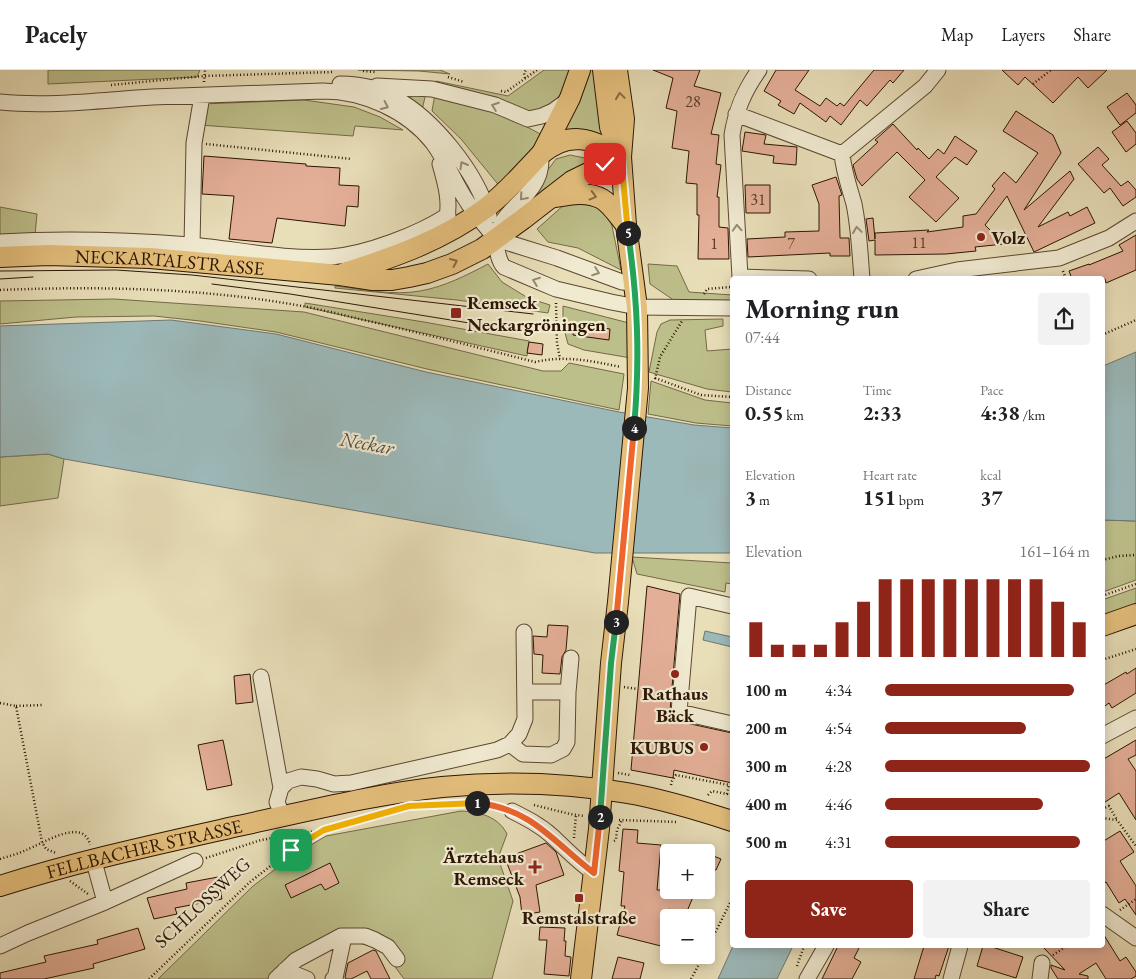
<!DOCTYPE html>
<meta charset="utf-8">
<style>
:root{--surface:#fff;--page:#f2f2f2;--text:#202124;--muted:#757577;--line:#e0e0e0;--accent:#8f2418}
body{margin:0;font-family:"EB Garamond",serif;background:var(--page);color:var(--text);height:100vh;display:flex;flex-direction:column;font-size:19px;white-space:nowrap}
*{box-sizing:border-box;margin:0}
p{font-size:16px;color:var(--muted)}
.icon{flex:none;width:28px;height:28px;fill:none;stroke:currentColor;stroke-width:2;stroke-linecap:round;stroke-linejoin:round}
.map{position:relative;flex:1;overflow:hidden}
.side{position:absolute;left:730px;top:206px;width:375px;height:672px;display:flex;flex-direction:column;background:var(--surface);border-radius:5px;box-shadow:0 2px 12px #0003}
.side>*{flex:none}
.buttons{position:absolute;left:660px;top:774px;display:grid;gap:10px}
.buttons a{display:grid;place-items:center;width:55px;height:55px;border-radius:5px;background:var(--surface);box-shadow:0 2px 12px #0003;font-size:25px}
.pin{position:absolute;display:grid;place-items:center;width:42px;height:42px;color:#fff;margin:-21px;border-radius:10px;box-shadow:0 2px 8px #0006}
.km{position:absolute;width:25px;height:25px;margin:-12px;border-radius:50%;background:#222;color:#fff;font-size:14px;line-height:25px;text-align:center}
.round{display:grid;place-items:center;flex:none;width:52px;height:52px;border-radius:5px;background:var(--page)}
.summary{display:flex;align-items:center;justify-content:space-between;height:85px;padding:0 15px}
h1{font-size:28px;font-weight:700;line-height:38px}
.stats{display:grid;grid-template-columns:repeat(3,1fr);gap:8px;height:85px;padding:5px 15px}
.stats div{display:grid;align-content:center}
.stats b{font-size:21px;font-weight:700}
.stats small{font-size:14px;font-weight:400}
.stats p{font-size:14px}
.chart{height:140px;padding:10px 15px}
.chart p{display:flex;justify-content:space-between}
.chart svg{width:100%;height:90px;margin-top:5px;stroke:var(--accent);stroke-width:6}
.button{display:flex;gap:10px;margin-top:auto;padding:10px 15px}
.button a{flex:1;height:58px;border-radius:5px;background:var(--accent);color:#fff;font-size:20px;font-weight:700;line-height:58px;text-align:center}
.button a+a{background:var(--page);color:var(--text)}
ul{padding:0 15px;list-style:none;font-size:16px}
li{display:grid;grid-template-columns:80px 60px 1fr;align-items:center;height:38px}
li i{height:12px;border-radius:6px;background:var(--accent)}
header{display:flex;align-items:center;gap:30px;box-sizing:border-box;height:70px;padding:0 25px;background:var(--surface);border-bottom:1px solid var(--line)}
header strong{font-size:24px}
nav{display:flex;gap:28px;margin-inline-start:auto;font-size:18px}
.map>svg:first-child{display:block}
.green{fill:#bdbf8a;stroke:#746a46}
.water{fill:#9cb9ba;stroke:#6f7770}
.building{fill:#e4af97;stroke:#2c1502}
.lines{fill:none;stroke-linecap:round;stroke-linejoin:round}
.minor-casing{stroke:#5b4730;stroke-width:17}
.major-casing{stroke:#2c1502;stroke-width:22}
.path{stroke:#2c1502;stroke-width:2.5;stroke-dasharray:1 2.5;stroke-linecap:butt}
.minor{stroke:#f0ead1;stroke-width:15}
.major{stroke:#e4bf7c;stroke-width:20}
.tram{stroke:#2c1502;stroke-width:1}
.oneway{stroke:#886a3f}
.oneway2{stroke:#988a74}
.split-1-casing{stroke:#fff;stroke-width:10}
.split-2-casing{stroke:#fff;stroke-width:10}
.split-3-casing{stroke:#fff;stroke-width:10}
.split-4-casing{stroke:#fff;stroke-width:10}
.split-5-casing{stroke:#fff;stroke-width:10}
.split-6-casing{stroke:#fff;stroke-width:10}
.split-1{stroke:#f5b400;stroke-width:6}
.split-2{stroke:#f0652b;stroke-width:6}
.split-3{stroke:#22a559;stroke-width:6}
.split-4{stroke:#f0652b;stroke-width:6}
.split-5{stroke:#22a559;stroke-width:6}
.split-6{stroke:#f5b400;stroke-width:6}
.poi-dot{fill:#8f2418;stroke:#f0ead1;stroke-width:2}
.labels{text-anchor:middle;stroke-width:4.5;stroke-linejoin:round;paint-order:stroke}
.number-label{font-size:16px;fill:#5a3c27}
.poi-label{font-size:19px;font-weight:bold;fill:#2c1502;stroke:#f0ead1;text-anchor:start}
.street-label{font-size:19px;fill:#2c1502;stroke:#f0ead1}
.water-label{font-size:20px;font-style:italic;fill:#534e42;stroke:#f0ead1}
</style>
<header>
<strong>Pacely</strong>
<nav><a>Map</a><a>Layers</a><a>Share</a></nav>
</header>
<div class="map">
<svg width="1136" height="909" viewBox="0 0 1136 909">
<rect width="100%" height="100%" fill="#e8deb8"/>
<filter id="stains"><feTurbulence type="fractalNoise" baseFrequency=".004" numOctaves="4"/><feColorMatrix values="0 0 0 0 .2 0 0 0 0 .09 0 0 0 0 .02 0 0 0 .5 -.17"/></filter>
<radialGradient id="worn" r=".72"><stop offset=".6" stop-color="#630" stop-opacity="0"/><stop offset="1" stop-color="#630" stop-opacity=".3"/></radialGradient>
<!-- green -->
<path class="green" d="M48,0h152l-3,7 -149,7z
M358,0h82l10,4 -31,-3z
M544,0h28l-13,31 -30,16 -95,-30 2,-6 72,15z
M588,0h10l6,68 -43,-5z
M412,23h14l-4,17 -12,-8z
M435,24c38,8 75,23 109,42l-43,52 -40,-49 -29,-28z
M304,30l50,7 26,10 23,13 -48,-4 -2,10 -154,-11 3,-21z
M570,85l25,5 -73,52 25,-41 9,-12z
M589,130l15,12 7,9 10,49 -43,-22 -30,-6 -11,-13 29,-26z
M0,137l37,7 -2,21 -35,1z
M488,194l14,18 26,16 22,7 -2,8 -91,-13 -122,-12v-2c27,3 58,10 85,5 24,-4 47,-16 68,-27z
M648,194l29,2 12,26 43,3v7l-57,-1 -25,-17z
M114,229l190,13 239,59h18l8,-8 55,11 -5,36 -192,-41 -151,-37 -76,-11 -46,-5 -78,1 -76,7v-23z
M305,233l119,19 105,19 -2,15 -222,-49z
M563,236l66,17 2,35 -47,-8 -16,-6 -5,-19z
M723,249v7l-18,4 2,21 25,-2v43l-25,-3 -58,-17 8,-40 4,-8 9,-4z
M651,311l54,19 27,3v23l-36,-3 -48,-9z
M48,384l16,5 -6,39 -58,8v-49z
M1102,450l34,1v59l-33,12z
M632,487l100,6v21l-6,-1 -1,9 -88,-18z
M1136,518v18l-33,11 -1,-17z
M461,741c18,1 37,5 46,23l-9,24 15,43 -21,78h-88l-22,-30 -35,-9 -22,9 -45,30h-122l95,-93 41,-31 32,-19z"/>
<!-- water -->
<path class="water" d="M171,250l105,14 150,38 193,40 75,13 38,3v125h-137l-531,-94 -16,-5 -48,3v-131z
M1136,282v169l-33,-1v-154z
M705,561l27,6v10l-29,-7z
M733,876h60l-16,33h-59z"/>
<!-- building -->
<path class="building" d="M653,0h47l-6,16 27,7 -10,41 8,1 -3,29 5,1 -4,32h2v30l9,1 1,31h-31l1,-44h-2v-31l-11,-1 3,-32 -17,-3 5,-37 -11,-3 7,-30z
M776,0h33l-14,20 25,16 6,-8 11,8 3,-3 4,3 30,-36h30l-11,13 -3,-3 -23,26 -7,-6 -19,25 -11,-9 -4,6 -26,-19 -6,11 -16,-9 3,-4 -17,-10z
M1002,0h105l-19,18 -10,-11 -25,26 -28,-26 -7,8z
M1127,23l9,12v8l-16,12 -13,-18z
M1016,41l37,24 8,18 -37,57 46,-39 4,8 -36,48 30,-15 2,4 17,-9 8,16 -61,29 -27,-56 -22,29 19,19 -29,3 1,4 -30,3 -71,1v-15l-6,1 -3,-22 7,-1 2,21v-6l54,-3 -2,2 36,-5v-11l13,-2 19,-25 -3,-3 12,-14 12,11 22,-30 -35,-22z
M1127,51l9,12v11l-10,8 -14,-20z
M893,54l24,26 1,-2 11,11 9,-10 6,5 11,-18 22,15 -10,14 -12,-8 -19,20 23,21 -23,24 -27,-25 16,-17 -28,-28 -35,34 -5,-7 -4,-14 25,-23 -3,-2z
M745,62l21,3 -2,9 33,3 -1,18 -23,-2 1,-7 -32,-5z
M1098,77l11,12 -7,6 19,21 7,-5 8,9v7l-13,9 -13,-18 -6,5 -26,-29z
M204,86l102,8v2l34,2 -1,17 20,1 -1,21 -11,-1 -2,20 -68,-8 -5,25 -43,-4 5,-43 -32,-2z
M836,107l6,18 -3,1 1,42h9l1,18h-20v-3l-82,4 -1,-18 38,-2v-5l34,-1v-27l-7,-19z
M745,115h25v28h-24z
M1136,165v35l-30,13 -1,-4h-33l-3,-8 20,-7v1l34,-14 -4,-6z
M574,254l36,5 -1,11 -36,-5z
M529,272l14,2 -1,11 -15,-2z
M647,516l33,8 -10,117 1,5 6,5 55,12v50l-58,-13 -1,8 -42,-8z
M548,555l20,1 -2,24 -4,7 -2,17 -18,-1 1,-18 -9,-1 -1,-18 14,1z
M1136,598v25l-24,15 -3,-5 -7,5v-22l24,-14 1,2z
M250,604l3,28 -17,2 -2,-28z
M223,670l9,45 -25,5 -9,-45z
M1136,670v15l-8,4 8,12v49l-17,-27 -17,11v-44z
M623,759l15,1 -1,13 24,2 -4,45h39l-11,26 -16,-7v39l-52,-13 8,-29h-4l3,-34 -5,-1z
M1120,761l14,21 -14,9 16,25v29l-11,-16 -6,4 -13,-21 -4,3v-43z
M546,773l10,9 8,23 -28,10 4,27 -18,3 -2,-18 -15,-39z
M711,785l10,4 -5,11 -9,-3z
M330,793l9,20 -14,7 -4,-6 -30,14 -6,-13z
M218,807l4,22 -47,9 2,6 -23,5 -7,-21 40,-9 -1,-6z
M540,857l25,1 -1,13h2l-1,15 6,1 -2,19 -25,-2 3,-34h-8z
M138,858l7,21 -52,15 1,4 -50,11h-44v-6l46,-11 -2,-6 54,-12 -1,-4z
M1102,862l18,29 6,-4 10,15v4l-5,3h-25l-10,-16 -17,11 9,2v3h-30l-7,-11v-3l14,5 -23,-24h60z
M838,876h22l-6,12 7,4 -9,17h-30z
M924,876h25l-10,30 -3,-1 -1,4h-21z
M983,876h6l34,11 -7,21 -39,-12z
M373,880l3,1 14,28h-19l-4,-8 -16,8h-5l-1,-2 3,-14z
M618,887l26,6 -4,16h-28z"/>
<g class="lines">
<!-- minor casing -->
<g class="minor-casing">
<path id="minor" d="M759,0c-15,21 -23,40 -27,65l8,142 69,2
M340,14c18,0 39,4 55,14 39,21 82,75 94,118
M377,16l55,3 63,16 33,14 14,-3 11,-5 14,-10
M0,32c50,5 102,-2 152,-5 57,-2 114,-4 171,-6 41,0 85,20 110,52 14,19 22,41 35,60 8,13 19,24 28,36
M736,44l106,40
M541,84c0,10 0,18 -5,27 -13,26 -44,34 -39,69 2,7 2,12 7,17l52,22 55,13 26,5 95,1
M842,84l83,-68 13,-16
M842,84c2,19 7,32 12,50 5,24 6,50 8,75
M440,94c6,21 11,38 6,60
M496,169l61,19 65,24 13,1
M0,172c64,-4 127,-2 190,3 47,4 94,15 141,12 36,-3 88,-23 117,-42
M192,176l2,-103 8,-47
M916,209l41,-9 102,-12 50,-20 27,-17
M732,536l-43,-10 -10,116 53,12
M261,607l20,111
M568,622l3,-34
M1102,666l34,-18
M510,674l13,10 28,1 12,-6 4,-7 1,-50h-43
M512,741c14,7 28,14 40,25 14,13 26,26 42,37
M283,747l-6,-15 4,-14 7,-7 13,-4 16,2 17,5 17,-1 146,-33 13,-6 9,-10 6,-15 -1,-87
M93,788l12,44
M1102,844l34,24
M0,876l28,-13 77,-31 90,-41
M285,900l22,9
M276,909l20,-19 45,-24h24l10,4 13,7 9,12
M333,909l2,-1 8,-37 -2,-5
M807,909l19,-33
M951,909l9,-33
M1040,909l2,-16"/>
</g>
<!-- major casing -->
<g class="major-casing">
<g id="major">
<path d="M603,0l7,57 7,19"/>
<path d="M542,83l28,-55 10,-28"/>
<path d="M550,128c17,-3 36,-8 52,1 9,5 17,18 24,26"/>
<path id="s1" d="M0,187l48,-2 102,3 190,17 33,5h19l17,-3 18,-4 25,-9 30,-15 41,-30 49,-38 49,-24"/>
<path d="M344,203c51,-16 99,-33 142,-65 20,-15 38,-36 55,-54 28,-24 52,-16 80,3"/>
<path d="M1102,556l34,-12"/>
<path id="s2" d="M0,816c78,-25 158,-42 238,-60 67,-14 136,-32 204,-39 61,-6 124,-4 185,6 35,6 71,17 105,28"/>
<path d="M581,909l18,-150 12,-166 7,-61 20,-214 -1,-81 -11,-82 -5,-68 3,-38 -7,-49"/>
</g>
</g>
<!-- path -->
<path class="path" d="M363,1l12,1
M448,7l16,5
M525,8l-1,-5 2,-3
M204,12l1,-12
M1033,14l18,-14
M111,15l93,-9 129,-4
M501,21l5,1 31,-22
M206,74l146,15
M1063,201l3,8
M0,220c101,-4 203,-2 302,16 24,4 47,11 71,16 54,13 108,26 162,40 31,-7 56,-1 86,5
M704,224l3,-5 24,-2
M556,233l1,40 3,16
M527,253l30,3
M1102,265l34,-15
M655,308l46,17 31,2
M655,309l5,-22 22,-36
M1102,490l17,-4 17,-1
M1102,526l34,-12
M1102,590l34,-11
M624,617l13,2
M0,633l16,3 26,136 4,7 10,4
M16,636l27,-1
M618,703l12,2
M671,715l1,-4 4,-6 53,10 -2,9 -15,-3 -5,5
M448,734l31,-1 20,5
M534,735l36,9 14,2
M1102,739l7,-3 8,14
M1102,748l15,2 19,26
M619,750l58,2
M574,768l2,-23
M614,771l2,-1 1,-10 5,-10
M206,788l55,-18 61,-10
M0,789c9,-3 18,-5 26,-9 16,-6 58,-34 64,-5
M70,811l18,13
M1120,840l16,-11
M706,881l26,-52
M1053,885l14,-9
M797,896l7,-20
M149,909l101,-97 41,-32 33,-20 59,-17
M691,909l13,-24"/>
<!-- minor -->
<use href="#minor" class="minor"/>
<!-- major -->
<use href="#major" class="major"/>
<!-- tram -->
<path class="tram" d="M0,201l116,-1 76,5 341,39
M0,209l33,-2
M212,214l78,10 241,39"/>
</g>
<!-- one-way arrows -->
<defs><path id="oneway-chevron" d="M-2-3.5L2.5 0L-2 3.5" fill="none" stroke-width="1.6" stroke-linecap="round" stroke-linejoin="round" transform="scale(1.25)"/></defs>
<g class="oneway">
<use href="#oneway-chevron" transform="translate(620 26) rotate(-98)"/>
<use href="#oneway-chevron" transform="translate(593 126) rotate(15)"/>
<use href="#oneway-chevron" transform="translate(454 192) rotate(-24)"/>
</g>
<g class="oneway2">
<use href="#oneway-chevron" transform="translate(385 36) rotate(25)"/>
<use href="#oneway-chevron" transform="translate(495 36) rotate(-160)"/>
<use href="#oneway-chevron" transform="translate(463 95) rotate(-120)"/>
<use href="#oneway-chevron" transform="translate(523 127) rotate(131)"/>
<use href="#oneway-chevron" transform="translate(737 158) rotate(-93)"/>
<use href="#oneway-chevron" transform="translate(857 160) rotate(-98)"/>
<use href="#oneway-chevron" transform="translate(596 202) rotate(20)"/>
<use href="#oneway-chevron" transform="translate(536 211) rotate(-159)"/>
</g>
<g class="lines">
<!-- split-1 casing -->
<g class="split-1-casing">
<path id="split-1" d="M291,780l33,-20 85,-24 68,-3"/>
</g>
<!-- split-2 casing -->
<g class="split-2-casing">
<path id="split-2" d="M477,733c56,6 76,39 117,70l6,-56"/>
</g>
<!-- split-3 casing -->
<g class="split-3-casing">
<path id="split-3" d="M600,747l11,-154 5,-41"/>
</g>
<!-- split-4 casing -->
<g class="split-4-casing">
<path id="split-4" d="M616,552l18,-194"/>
</g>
<!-- split-5 casing -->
<g class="split-5-casing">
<path id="split-5" d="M628,163c10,68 12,127 6,195"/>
</g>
<!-- split-6 casing -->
<g class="split-6-casing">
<path id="split-6" d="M605,94l16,-7 7,76"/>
</g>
<!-- split-1 -->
<use href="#split-1" class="split-1"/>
<!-- split-2 -->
<use href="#split-2" class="split-2"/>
<!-- split-3 -->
<use href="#split-3" class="split-3"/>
<!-- split-4 -->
<use href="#split-4" class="split-4"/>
<!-- split-5 -->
<use href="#split-5" class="split-5"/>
<!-- split-6 -->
<use href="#split-6" class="split-6"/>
</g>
<!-- markers -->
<g class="poi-dot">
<circle cx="981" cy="167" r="5"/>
<rect x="450" y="237" width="12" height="12" rx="2.5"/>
<circle cx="675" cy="604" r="5"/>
<circle cx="704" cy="677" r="5"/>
<path d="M532.5 789.5h5v5h5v5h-5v5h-5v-5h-5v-5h5z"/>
<rect x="574" y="823" width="10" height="10" rx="2.5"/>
</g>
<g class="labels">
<!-- number labels -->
<g class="number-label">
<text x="693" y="37">28</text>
<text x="758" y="135">31</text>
<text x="919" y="178">11</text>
<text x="714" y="179">1</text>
<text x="791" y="179">7</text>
</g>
<!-- poi labels -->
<g class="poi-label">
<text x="991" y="174">Volz</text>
<text x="467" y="239">Remseck<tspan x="467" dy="22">Neckargröningen</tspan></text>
<text x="675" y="630" text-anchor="middle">Rathaus<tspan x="675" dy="22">Bäck</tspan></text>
<text x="694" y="684" text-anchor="end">KUBUS</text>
<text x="524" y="793" text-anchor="end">Ärztehaus<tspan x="524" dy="22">Remseck</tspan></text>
<text x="579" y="854" text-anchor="middle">Remstalstraße</text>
</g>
<!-- street labels -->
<g class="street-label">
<text dy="7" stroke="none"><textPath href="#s1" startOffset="170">NECKARTALSTRASSE</textPath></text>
<text dy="7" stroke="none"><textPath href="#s2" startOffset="149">FELLBACHER STRASSE</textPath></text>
<text transform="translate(202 832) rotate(-43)" y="7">SCHLOSSWEG</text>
</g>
<!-- water labels -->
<g class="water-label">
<text transform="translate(367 373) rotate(10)" y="7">Neckar</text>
</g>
</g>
<rect width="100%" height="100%" filter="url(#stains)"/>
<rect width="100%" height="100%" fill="url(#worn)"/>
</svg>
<div class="buttons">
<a>+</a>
<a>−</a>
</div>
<div class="pin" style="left:291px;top:780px;background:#1e9e55"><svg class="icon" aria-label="arrive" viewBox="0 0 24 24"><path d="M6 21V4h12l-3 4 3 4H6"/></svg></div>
<div class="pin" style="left:605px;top:94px;background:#d93025"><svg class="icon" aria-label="check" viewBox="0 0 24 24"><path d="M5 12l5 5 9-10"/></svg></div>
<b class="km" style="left:477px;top:733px">1</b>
<b class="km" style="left:600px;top:747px">2</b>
<b class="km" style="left:616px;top:552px">3</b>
<b class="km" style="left:634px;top:358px">4</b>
<b class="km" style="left:628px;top:163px">5</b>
<section class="side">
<div class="summary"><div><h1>Morning run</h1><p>07:44</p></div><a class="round"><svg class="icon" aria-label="share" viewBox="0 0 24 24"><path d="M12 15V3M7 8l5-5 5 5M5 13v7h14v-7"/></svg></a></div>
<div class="stats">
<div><p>Distance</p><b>0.55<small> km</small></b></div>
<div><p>Time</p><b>2:33</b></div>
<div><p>Pace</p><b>4:38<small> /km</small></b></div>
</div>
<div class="stats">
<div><p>Elevation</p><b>3<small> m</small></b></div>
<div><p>Heart rate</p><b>151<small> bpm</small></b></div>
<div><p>kcal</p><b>37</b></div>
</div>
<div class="chart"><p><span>Elevation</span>161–164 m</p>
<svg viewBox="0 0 160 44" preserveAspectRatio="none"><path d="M5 44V27M15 44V38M25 44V38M35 44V38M45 44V27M55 44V17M65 44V6M75 44V6M85 44V6M95 44V6M105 44V6M115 44V6M125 44V6M135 44V6M145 44V17M155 44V27"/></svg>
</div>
<ul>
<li><b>100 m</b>4:34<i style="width:92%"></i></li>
<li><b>200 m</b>4:54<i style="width:69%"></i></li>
<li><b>300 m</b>4:28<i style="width:100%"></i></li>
<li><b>400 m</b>4:46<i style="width:77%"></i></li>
<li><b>500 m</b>4:31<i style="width:95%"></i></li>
</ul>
<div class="button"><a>Save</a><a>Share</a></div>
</section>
</div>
